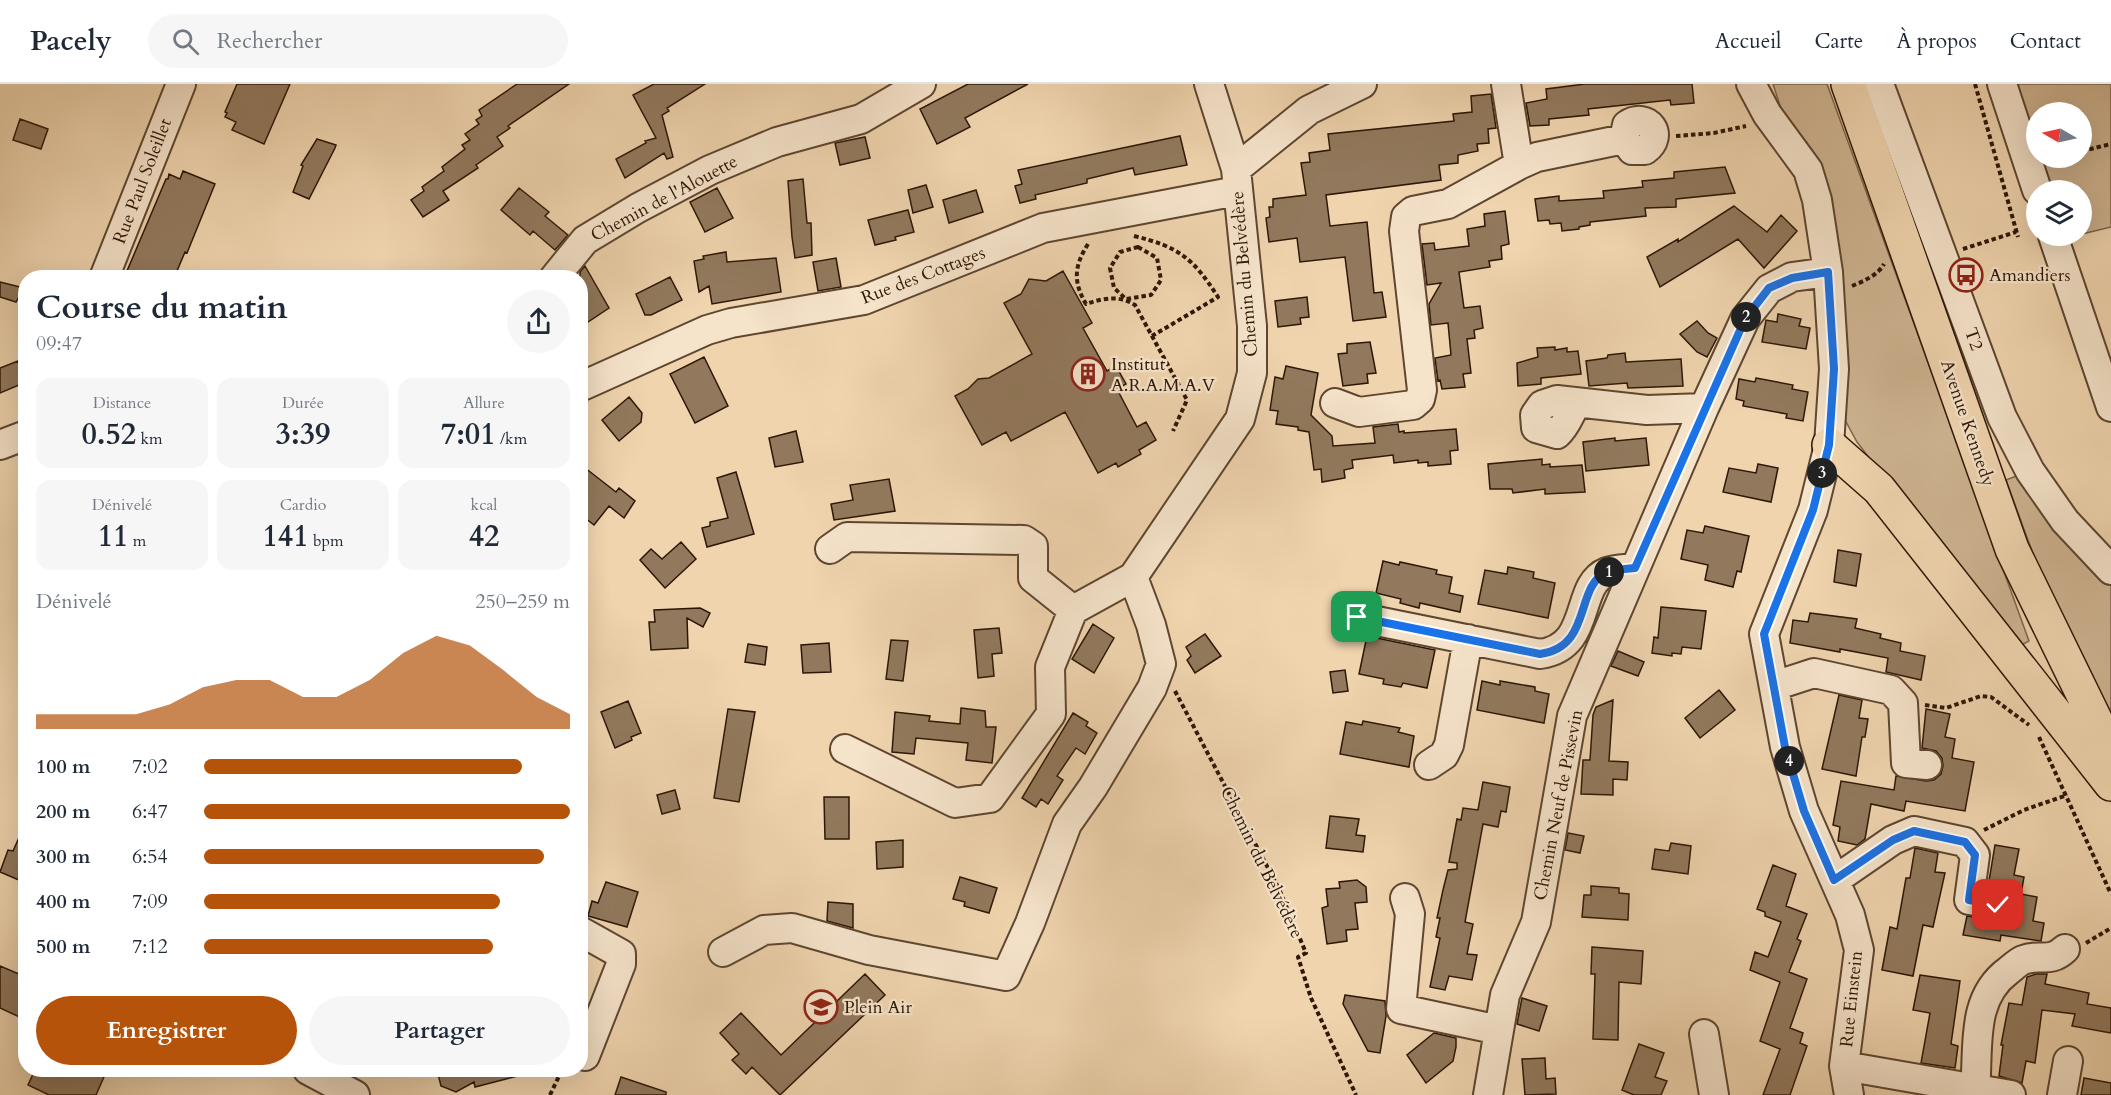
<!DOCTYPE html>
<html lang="fr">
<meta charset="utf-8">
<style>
:root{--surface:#fff;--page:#f6f6f7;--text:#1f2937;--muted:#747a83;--line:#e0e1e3;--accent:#b45309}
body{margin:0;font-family:Cardo,serif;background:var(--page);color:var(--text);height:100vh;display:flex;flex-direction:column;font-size:22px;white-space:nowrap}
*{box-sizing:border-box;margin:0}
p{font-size:20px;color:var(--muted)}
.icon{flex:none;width:33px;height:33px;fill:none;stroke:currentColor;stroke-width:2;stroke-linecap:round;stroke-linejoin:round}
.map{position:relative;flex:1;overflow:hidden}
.sheet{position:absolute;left:18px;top:186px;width:570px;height:807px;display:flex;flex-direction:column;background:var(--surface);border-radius:24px;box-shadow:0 6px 24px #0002}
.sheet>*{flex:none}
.needle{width:39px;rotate:279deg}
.controls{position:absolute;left:2026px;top:18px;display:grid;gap:12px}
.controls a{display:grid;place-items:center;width:66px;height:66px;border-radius:50%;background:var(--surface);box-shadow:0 6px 24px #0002;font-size:30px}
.pin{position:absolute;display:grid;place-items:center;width:51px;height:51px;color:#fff;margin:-26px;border-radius:12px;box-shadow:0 3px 9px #0006}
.km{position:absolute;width:30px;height:30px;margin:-15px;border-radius:50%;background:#222;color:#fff;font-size:16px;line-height:30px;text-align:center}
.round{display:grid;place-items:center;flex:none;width:63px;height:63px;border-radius:32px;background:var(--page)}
.summary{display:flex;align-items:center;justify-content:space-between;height:102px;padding:0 18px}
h1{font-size:33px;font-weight:700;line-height:45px}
.metrics{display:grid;grid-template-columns:repeat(3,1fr);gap:9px;height:102px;padding:6px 18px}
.metrics div{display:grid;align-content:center;border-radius:15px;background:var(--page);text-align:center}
.metrics b{font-size:30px;font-weight:700}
.metrics small{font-size:16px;font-weight:400}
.metrics p{font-size:16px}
.chart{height:168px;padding:12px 18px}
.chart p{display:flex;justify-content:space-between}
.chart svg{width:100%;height:108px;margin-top:6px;fill:var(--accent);opacity:.7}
.button{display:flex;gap:12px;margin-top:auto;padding:12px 18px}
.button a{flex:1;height:69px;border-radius:36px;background:var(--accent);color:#fff;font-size:24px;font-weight:700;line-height:69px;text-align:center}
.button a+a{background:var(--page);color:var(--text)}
ul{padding:0 18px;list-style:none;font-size:20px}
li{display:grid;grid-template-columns:96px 72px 1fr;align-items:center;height:45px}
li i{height:15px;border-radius:8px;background:var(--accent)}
header{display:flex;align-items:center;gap:36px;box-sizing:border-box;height:84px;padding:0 30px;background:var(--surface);border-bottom:2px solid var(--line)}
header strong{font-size:28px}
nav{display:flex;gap:33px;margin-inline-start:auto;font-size:21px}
.search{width:420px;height:54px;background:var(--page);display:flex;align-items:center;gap:15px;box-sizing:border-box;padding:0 21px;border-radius:33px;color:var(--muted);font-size:22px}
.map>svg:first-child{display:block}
.green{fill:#ceb491;stroke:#7e664c;stroke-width:1.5;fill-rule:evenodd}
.building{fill:#92795d;stroke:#2d1706;stroke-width:1.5}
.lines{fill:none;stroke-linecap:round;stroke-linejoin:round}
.minor-casing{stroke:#5e4630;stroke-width:32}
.major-casing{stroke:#2d1706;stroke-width:36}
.path{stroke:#2d1706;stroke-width:4;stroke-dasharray:4.5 3;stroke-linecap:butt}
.minor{stroke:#f5e3ca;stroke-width:28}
.major{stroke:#efd4ae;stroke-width:33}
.route-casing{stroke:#fff;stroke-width:12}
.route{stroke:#1a73e8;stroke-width:8}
.labels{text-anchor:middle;stroke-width:4.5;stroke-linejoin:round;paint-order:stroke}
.street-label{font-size:18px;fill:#2d1706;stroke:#f5e3ca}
.poi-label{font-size:18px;fill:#2d1706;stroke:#f5e3ca;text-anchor:start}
</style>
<header>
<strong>Pacely</strong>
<div class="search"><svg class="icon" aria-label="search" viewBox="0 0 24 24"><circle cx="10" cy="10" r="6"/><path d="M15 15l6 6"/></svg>Rechercher</div>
<nav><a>Accueil</a><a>Carte</a><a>À propos</a><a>Contact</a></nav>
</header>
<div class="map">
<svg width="2111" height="1011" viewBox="0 0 2111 1011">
<rect width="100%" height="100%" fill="#efd4ae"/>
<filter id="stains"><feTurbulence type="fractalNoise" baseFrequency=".00333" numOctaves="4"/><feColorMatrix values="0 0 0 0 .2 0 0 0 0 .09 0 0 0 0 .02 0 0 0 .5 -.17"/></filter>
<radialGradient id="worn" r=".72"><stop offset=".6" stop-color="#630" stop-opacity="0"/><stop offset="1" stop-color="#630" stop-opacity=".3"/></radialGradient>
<!-- green -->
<path class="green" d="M1773,0h54l202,557 -13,7 -159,-206 -13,-24 4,-45 -11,-140 -24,-74 -29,-41z
M2013,0h98v143l-29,7v-44h-36zM2037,28h45v46h-45z
M2022,390l38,59 51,53v142l-53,-106 -52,-142z"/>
<!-- building -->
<path class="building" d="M237,0h53l-26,60 -32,-14 4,-8 -11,-5 2,-4 -2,-1z
M517,0h52l-61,42 2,2 -13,9 6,9 -27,19 2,3 -35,23 6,9 -26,17 -12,-17 13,-9 -2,-4 22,-16 -2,-4 23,-18 -3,-4 8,-5 -5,-6 14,-10 -3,-4 6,-4 -3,-6z
M654,0h51l-38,24 2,3 -7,4 11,42 -6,2 -3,-6 -39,25 -9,-19 30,-16 -1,-2 11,-3 -23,-43z
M968,0h60l-63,34 5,9 -33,17 -17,-35z
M1585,0h107l2,19 -23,2 -1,-5 -82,9 1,6 -40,4v6l-19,1 -4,-23 21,-4 -1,-10z
M1491,10l5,34 -8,1 1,14 -12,1 1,7 -20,4v8l-19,2 2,15 -115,15 4,31 37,-4 7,71 8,-1 4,25 -33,4 -8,-64 -45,5 -3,-24 -28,4 -3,-24 4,-1 -1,-10h4v-8l33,-4 -5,-32 9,-1 -1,-9 21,-3 -2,-16 126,-13 -1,-7 19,-2 -1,-16z
M20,35l28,10 -7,20 -28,-9z
M1180,52l7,29 -52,10 -2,-7 -46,11v4l-52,12 1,4 -16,4 -5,-17 7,-2 -4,-14z
M865,53l5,21 -30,7 -5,-22z
M317,55l19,6 -1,3 -26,51 -16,-7 10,-26 -2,-1z
M1725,83l10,26 -59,6v8l-31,1 1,8 -56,6v3l-11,2v2l-17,2 -1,-8 -11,1 -1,-4 -11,1 -3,-22 24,-3v5l45,-3 -1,-7 40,-4 -1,-6 32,-3v-6z
M183,87l32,13 -28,69 -2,-1 -11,26h-50l42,-99h2l1,-5 11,5z
M803,95l4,44h4l1,32 -17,3 -3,-21 -4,-56z
M926,101l7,22 -20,6 -5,-23z
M519,104l30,24 -4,4 23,19 -13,15 -22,-19 -3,4 -29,-25z
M717,104l16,30 -28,14 -15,-30z
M976,106l7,22 -34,11 -6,-23z
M1734,122l33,26 14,-17 16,16 -33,37 -26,-29 -78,48 -13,-30 31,-18v3z
M908,126l6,22 -19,5 1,3 -21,5 -7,-25z
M1505,127l4,33 -8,2 1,13 -13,2 1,6 -31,5 5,36 16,-2 3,22 -9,2 1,8 -8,1 4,34 -8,1 2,13 -23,2 -2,-9 -2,1 -3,-23 16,-3 -3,-32 -17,2 -2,-21 12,-21 -14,2 -5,-41 12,-1 1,7 34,-4 -2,-17 18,-3 -1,-12z
M726,168l1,10 49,-4 5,34 -69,12 -3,-18 -10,6 -5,-31 10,-2 -1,-3z
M836,174l5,29 -23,4 -5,-29z
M585,182l24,42 -21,14 -8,-12v-38z
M1063,187l29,52 -9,5 24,43 9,-5 10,18 -9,5 20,38 9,-5 10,18 -17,10 2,4 -23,13 -2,-4 -18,10 -33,-61 -54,29 -5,-9 -24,13 -27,-49 13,-7 10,-10 11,-1 43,-24 -28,-51 17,-9 8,-15 17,2z
M670,193l12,23 -31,15h-6l-9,-21z
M0,198l24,6 -8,14 -16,-5z
M1307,213l2,20 -9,1 1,6 -23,3 -3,-26z
M1778,230l23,5 -2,7 11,2 -4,21 -44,-7 4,-22 11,2z
M1697,237l11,12 9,5 -10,19 -10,-5 -17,-18z
M1370,258l6,31 -9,1 1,9 -25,3 -5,-32 9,-1v-9z
M1555,263v3l12,-2v4l11,-1 3,23 -40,4v6l-23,2 -1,-23 21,-6 -1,-9z
M1625,269l1,9 55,-3 2,27 -55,2 -1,-5 -38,3 -3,-25 21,-3 1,-3z
M704,273l24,49 -33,17 -25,-49z
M18,277l8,21 -26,11v-25z
M1286,282l32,7 -7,42 21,21 1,10 42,-3 -2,-16 25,-3 1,8 5,-1v2l52,-4 2,21 -8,1 1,13 -23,2v-4l-10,1v-3l-24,3 -1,-8 -41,5 1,8 -9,2 1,8 -23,4 -1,-13 -7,1 -5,-38 -11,-2v-3l-22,-3 2,-13 -8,-1 5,-33 8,2z
M1756,294l37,7 -1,4 16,3 -5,29 -17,-3 1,-4 -44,-8 1,-5 -8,-2 3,-20 16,3z
M629,313l13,16 -1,9 -22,19 -17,-21z
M796,347l7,31 -28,5 -6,-29z
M1615,354v3l31,-3 3,27 -63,6 -3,-29z
M1542,375v6l8,-1v3l32,-2 3,27 -40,2v-5l-32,4 -1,-4h-22l-2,-25z
M580,380l36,28 3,-4 16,13 -11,17 -15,-12 -15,19 -14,-11z
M1758,380l20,4 -7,34 -48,-10 6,-24 27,5z
M736,388l18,62 -47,13 -5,-19 8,-2v-4l18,-4 -11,-40z
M889,395l6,32 -61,9 -3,-16 22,-4 -3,-15z
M1705,442l44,10 -8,36 -4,-1 -4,16 -28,-7 3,-15 -27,-6 6,-29 16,3z
M681,458l15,17 -31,29 -25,-28 11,-11 11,10z
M1838,466l23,4 -5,32 -22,-4z
M1383,477l16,4 1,-3 37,8 -1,4 16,3 -3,16 14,3 -3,16 -40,-9 -1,5 -19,-5 1,-4 -25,-6z
M1508,483l26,5 -1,6 22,5 -7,35 -70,-14 7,-34 22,4z
M1661,523l45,4 -5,38 -19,-2 -1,7 -9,-1v3l-20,-3 2,-16 4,1z
M700,524l10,5 -7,14 -16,-9 1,30 -37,2 -2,-28h6l-1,-12z
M1810,529l47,6 -2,9 26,6 -1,4 21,5 -1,8 25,5 -4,24 -35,-8 2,-14 -48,-9v3l-50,-9 3,-23 15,2z
M1093,540l21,14 -20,35 -22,-14z
M999,544l3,25 -10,1 2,22 -16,2 -4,-48z
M1205,550l16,22 -26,17 -8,-13 4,-4 -5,-9z
M1367,552l68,14 -8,38 -24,-5 -2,4 -18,-3 1,-5 -25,-5z
M891,556l17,1 -5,40 -17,-2z
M829,559l2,29 -28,1 -2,-28z
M748,560l19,3 -2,18 -20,-3z
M1618,567l26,11 -6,14 -27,-10z
M1345,586l3,21 -15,2 -3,-21z
M1482,597l18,4v-4l35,6v4l14,3 -5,29 -67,-13z
M1719,606l16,20 -35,28 -15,-20z
M1839,611l23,5 -3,18 9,1 -3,18h-3l-6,39 -34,-7z
M1613,616l-4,61 19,1 -1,18 -14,-1v16l-32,-1 2,-34h7l3,-45 3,-8z
M628,617l13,32 -10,4 1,3 -17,8 -14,-36z
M961,624l24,3 1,16h10l-4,36 -26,-3 2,-17 -52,-5 -2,16 -22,-2 3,-40 35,4 -1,5 31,3z
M728,625l27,3 -16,90 -25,-4z
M1926,625l24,5 -5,23 10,2 -3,19 22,4 -9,49 -59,-10 -2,10 -33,-7 -6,35 -8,6 -19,-4 2,-14 -7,-2 8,-44 53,9 2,-14 30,5 8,-1 7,-6 2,-8 -1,-8 -6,-7 -14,-3z
M1073,629l15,9 -2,4 11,7 -12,21 -9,-6 -19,28 6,4 -15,24 -7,-5 -5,8 -14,-9z
M1363,637l37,7 -2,4 16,4 -5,31 -69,-13 6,-32 16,3z
M1483,698l27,5 -4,25 -5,-1 -3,16 -15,-3 -18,98 8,2 -6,30 10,1 -5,25 -23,-4 -4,14 -15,-3 10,-49 -4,-1 4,-19h-3l6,-28 5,-20 9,-1v-6l-8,-1 8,-43 4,1 2,-12 15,2z
M675,706l5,19 -18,5 -5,-19z
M824,713h25v42h-24z
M1330,732l29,3 -3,16 9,1 -2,16 -37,-4z
M26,738v61l-26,-11 8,-22 5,1z
M1568,749l16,3 -4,17 -15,-3z
M903,756v27l-26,2 -1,-27z
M1671,759l20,3 -3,28 -36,-5 3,-20 14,2z
M1995,761l24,4 -5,26 10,2 -3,17 16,3 -4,24 11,2 -3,18 -40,-6 -1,6 -37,-6 4,-19 36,5 7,-5 4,-8v-8l-6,-8 -20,-5z
M1915,764l23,5 -3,19 10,1 -12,54 -10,-2 -10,51 -31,-6 8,-43 7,2 9,-51h4z
M1773,781l23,9 -10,32 21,8 -10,25 4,2 -12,31 18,7 -17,49 13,5 -3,10 7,3 -17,49h-27l17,-46 -20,-8 20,-59 -30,-12 5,-18 13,5 13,-35 -16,-6v-4l-8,-3z
M960,793l37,11 -8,25 -25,-7 1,-4 -12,-3z
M1357,796l9,7 1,15 -12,1 3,26 -12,1 1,11 -20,3 -5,-36 6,-2 -2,-17 14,-1 -1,-6z
M606,798l32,10 -11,35 -39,-11 4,-15 6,2z
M1591,802l28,2v5l10,1 -1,26 -46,-3 2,-22h7z
M828,818l25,2v24l-26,-7z
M1592,863l51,4 -2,33 -22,-2 -1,58 -25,-1 2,-65h-4z
M0,882l26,11v43l-26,-12z
M865,890l20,21 -105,100 -28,-28 -6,7 -14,-14 7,-6 -19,-21 21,-20 40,42z
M2036,890h11l-2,10 44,9 -2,11 24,4v25l-39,-7 3,-12 -33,-4 -7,53 -9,-2 -4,22 -23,-7 4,-31h-2l8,-42 13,2 5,-28z
M1920,891l40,6 -9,63 7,2 -3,22 -34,-5 9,-50 -17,-3z
M1345,911l40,6 1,15 -6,37 -12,-2 -25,-47z
M1522,914l25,8 -8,25 -22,-7z
M1434,949l22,5v9l-3,14 -27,22 -19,-28z
M1639,960l25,9 -9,24 12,4 -6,14h-27l-12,-5z
M1545,974l1,21 9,-1 1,16 -31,1 -3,-36z
M35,986h72l-11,25h-47l-21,-10z
M437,986h85v5l-47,12 -1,-5 -18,10 -15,-6z
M621,993l45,15v3h-51z
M2084,994l27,5v12h-30z"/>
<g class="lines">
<!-- minor casing -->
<g class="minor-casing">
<path id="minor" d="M1751,0l16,30 41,56 9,30 11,72 6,97 -5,76 -16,65 -49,124 21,113 19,64 46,104 9,35 -15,116 5,29
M1879,0l123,333 28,54 35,50 46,49
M2002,0l35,106
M1519,81l18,-8 87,-18 8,11h13c20,-14 3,-39 -18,-25l-3,14
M1236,85l73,-59 53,-26
M2053,152l58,171
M104,194l77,-194
M554,194l31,-38 53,-32 72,-38 67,-28 84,-23 60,-35
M580,303l127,-57 24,-7 133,-23 179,-72 194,-37
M1335,319l24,9 54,-7 7,-6 2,-9 -18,-159 2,-14 7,-6 35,-7 71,-39 -13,-81
M1576,320c-7,11 -9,21 -19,30l-21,-6 -1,-13 7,-10 15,-5 90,10 57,-2
M0,361l26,-10
M830,465l17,-12 177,3 9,6v32l40,32
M1357,533l183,37c53,-7 34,-69 67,-82 8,-3 20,-3 28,-4
M1774,602l40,-13 77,17 12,13 3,60 21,2
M845,665l110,54 35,-5 61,-84 -1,-47 23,-57 60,-33 107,-158 12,-46v-47l-16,-157 -27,-85
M1429,681l15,-10 5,-10 19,-106
M1835,796l58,-40 21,-9 51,11 10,13 -6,45 29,5
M1405,814l5,16 -9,95 98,21
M580,847l41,23v10l-36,92
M723,868l41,-22 28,-2 77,22 137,26 24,-53 37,-99 26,-37 59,-99 9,-24 -10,-39 -18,-48
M1704,950l10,61
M1844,982l167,29
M308,986l47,25
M1975,1006c4,-41 -5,-91 33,-119 4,-3 10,-9 15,-11 17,-7 26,4 42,-11
M1488,1011l17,-100 31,-73 36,-206 132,-308 41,-89 24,-30 23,-12 36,-5
M2062,1011l6,-34"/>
</g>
<!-- major casing -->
<g class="major-casing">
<path id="major" d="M1848,0l164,465 99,203
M1829,361l50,44 232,295"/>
</g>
<!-- path -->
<path class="path" d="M1975,0l43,153
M1676,52l38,-3 32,-7
M2082,67l29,-7
M1134,152c45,11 59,22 84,61l-66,39
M1088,160c-14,22 -15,38 -2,60 17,-6 34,-9 49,1l52,95 -14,31
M1138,163l19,11 4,22 -10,15 -25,4 -12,-11 -4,-20 10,-16z
M1963,165l53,-17
M1852,202c12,-5 26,-11 32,-22
M1175,607l104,198 27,64 -8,4 13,41 45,97
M1925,621l21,3 35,-12 10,1 38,28
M2039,653l72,157
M1984,746l40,-20 43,-15
M2086,859l25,-15
M550,1011l12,-25"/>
<!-- minor -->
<use href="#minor" class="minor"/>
<!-- major -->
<use href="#major" class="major"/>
</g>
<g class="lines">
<!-- route casing -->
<g class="route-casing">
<path id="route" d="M1357,533l183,37c53,-7 34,-68 67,-82 8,-3 20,-3 28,-4l110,-249 24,-31 23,-10 36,-6 6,97 -5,76 -16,65 -49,124 21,113 19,64 30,69 59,-40 21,-9 51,11 10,13 -6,45 29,5"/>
</g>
<!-- route -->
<use href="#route" class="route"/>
</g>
<!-- icons -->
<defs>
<g id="bus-ring" transform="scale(1.725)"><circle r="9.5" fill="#f5e3ca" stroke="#8f2418" stroke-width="1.5"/><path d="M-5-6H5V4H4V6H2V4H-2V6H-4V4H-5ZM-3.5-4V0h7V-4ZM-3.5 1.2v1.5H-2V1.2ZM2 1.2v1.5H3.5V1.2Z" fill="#8f2418"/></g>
<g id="building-ring" transform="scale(1.725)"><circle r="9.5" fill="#f5e3ca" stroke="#8f2418" stroke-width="1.5"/><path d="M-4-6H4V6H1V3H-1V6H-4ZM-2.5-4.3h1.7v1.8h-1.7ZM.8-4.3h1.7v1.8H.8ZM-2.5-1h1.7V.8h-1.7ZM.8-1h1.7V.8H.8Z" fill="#8f2418"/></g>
<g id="school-ring" transform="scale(1.725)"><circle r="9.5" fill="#f5e3ca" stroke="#8f2418" stroke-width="1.5"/><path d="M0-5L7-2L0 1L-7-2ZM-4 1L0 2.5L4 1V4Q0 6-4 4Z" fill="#8f2418"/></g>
</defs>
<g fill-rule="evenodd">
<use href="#bus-ring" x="1966" y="191"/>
<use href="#building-ring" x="1088" y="290"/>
<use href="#school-ring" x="821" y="923"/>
</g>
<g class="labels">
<!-- street labels -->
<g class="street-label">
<text transform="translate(142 97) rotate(-69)" y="6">Rue Paul Soleillet</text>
<text transform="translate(664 114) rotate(-28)" y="6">Chemin de l'Alouette</text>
<text transform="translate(1244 190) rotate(-95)" y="6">Chemin du Belvédère</text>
<text transform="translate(923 191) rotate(-21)" y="6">Rue des Cottages</text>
<text transform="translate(1974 255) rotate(70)" y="6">T2</text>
<text transform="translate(1968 339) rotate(71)" y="6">Avenue Kennedy</text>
<text transform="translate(1558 721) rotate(-79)" y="6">Chemin Neuf de Pissevin</text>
<text transform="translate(1262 778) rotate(64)" y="6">Chemin du Belvédère</text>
<text transform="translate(1851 915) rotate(-84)" y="6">Rue Einstein</text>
</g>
<!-- poi labels -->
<g class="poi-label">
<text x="1989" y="197">Amandiers</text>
<text x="1111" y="286">Institut<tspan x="1111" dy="21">A.R.A.M.A.V</tspan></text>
<text x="844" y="929">Plein Air</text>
</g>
</g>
<rect width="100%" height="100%" filter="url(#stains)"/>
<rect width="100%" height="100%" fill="url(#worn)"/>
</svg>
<div class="controls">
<a><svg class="needle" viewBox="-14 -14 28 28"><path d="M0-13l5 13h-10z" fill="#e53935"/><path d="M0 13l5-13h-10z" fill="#747a83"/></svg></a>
<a><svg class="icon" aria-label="layers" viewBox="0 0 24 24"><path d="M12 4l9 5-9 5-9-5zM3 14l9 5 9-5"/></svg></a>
</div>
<div class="pin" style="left:1357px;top:533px;background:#1e9e55"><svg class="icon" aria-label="arrive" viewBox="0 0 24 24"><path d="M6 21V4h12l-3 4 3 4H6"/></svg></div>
<div class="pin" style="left:1998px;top:821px;background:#d93025"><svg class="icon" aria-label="check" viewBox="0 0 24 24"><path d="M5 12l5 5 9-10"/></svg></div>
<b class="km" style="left:1609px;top:488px">1</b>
<b class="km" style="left:1746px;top:233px">2</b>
<b class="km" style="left:1822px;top:389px">3</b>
<b class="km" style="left:1789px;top:677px">4</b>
<section class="sheet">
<div class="summary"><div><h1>Course du matin</h1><p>09:47</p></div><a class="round"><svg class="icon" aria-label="share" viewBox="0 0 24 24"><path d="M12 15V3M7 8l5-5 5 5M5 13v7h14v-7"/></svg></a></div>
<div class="metrics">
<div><p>Distance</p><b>0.52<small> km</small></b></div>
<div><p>Durée</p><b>3:39</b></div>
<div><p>Allure</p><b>7:01<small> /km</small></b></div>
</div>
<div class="metrics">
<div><p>Dénivelé</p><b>11<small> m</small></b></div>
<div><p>Cardio</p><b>141<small> bpm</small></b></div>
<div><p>kcal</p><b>42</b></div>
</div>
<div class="chart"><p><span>Dénivelé</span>250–259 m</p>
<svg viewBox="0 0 160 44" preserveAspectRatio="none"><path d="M0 44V38L10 38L20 38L30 38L40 34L50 27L60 24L70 24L80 31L90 31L100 24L110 13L120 6L130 10L140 20L150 31L160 38V44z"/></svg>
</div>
<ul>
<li><b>100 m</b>7:02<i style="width:87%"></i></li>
<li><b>200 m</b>6:47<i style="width:100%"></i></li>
<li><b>300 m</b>6:54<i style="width:93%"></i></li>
<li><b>400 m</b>7:09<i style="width:81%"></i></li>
<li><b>500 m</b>7:12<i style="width:79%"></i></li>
</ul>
<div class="button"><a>Enregistrer</a><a>Partager</a></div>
</section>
</div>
